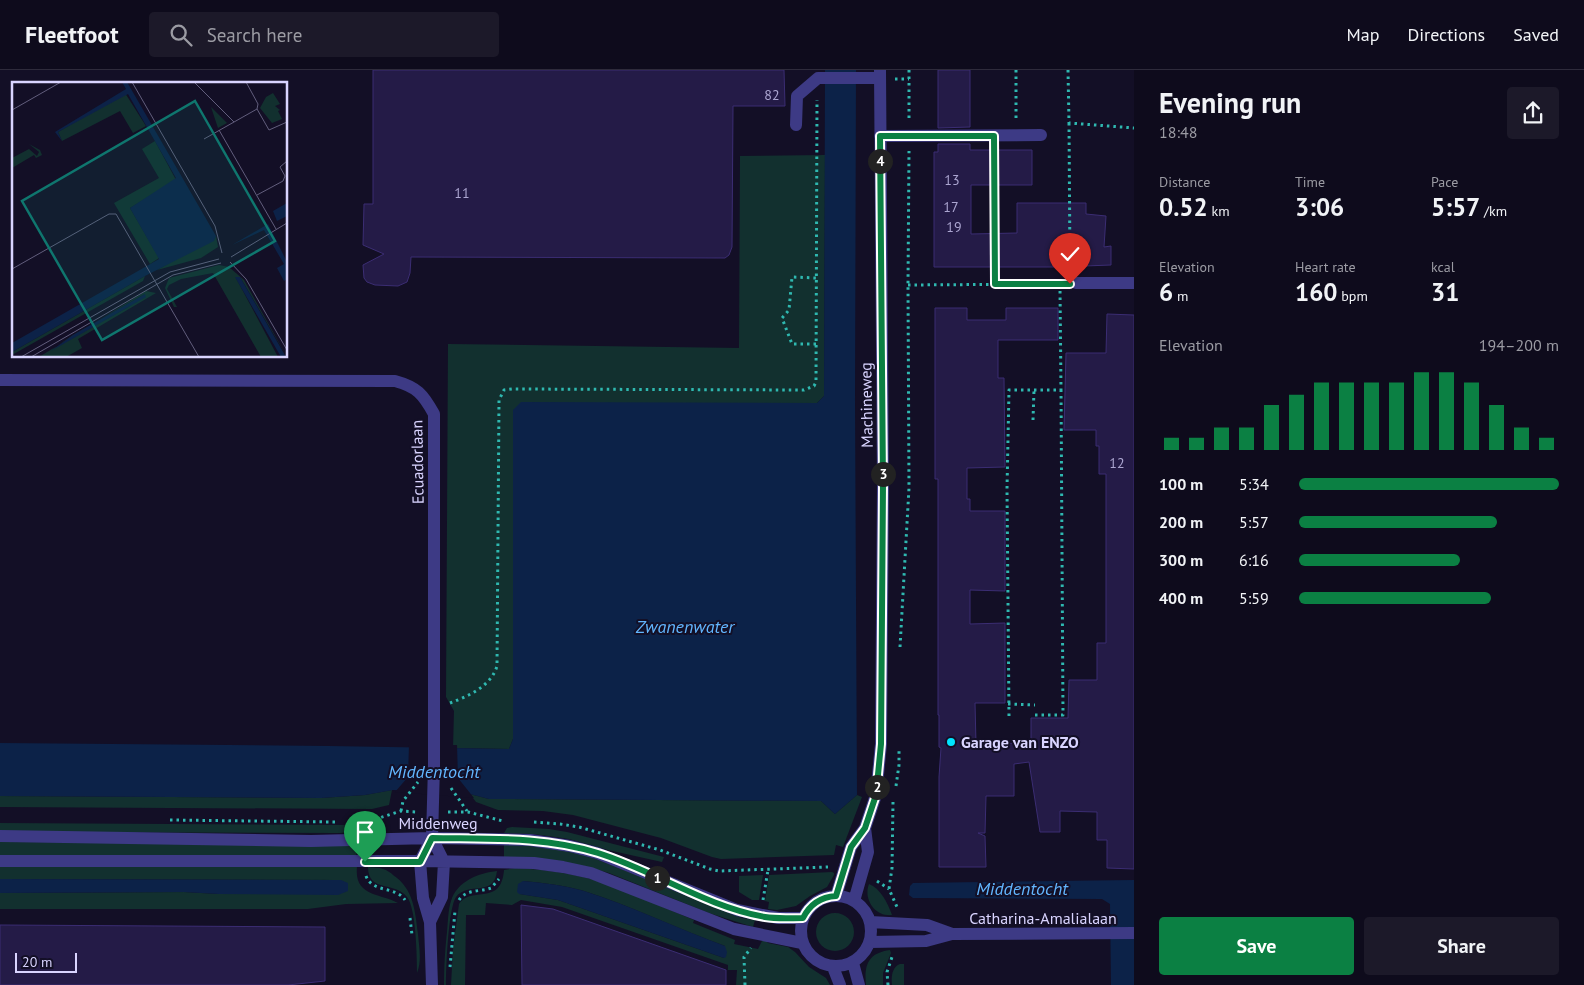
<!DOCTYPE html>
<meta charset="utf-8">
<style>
:root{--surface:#0e0b1c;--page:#1c1929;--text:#f1f3f6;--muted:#9b9ba3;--line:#2e2b3b;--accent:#0b8043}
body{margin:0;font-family:"PT Sans",sans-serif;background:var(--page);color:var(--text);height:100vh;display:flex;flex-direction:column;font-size:19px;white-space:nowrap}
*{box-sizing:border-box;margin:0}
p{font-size:16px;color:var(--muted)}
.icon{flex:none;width:28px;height:28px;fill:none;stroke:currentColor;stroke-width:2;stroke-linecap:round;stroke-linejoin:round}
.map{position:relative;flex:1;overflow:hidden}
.drawer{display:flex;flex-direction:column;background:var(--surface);width:450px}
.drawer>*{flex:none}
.scale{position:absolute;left:15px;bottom:12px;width:62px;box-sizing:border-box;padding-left:5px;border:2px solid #d9d4ff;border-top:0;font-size:14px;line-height:18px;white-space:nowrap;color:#d9d4ff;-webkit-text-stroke:4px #130f26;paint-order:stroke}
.pin{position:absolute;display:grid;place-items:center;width:42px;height:42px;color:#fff;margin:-51px -21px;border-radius:50% 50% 50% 0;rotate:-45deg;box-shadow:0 0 5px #0007}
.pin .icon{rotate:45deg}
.km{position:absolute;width:25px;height:25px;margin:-12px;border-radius:50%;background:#222;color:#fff;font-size:14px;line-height:25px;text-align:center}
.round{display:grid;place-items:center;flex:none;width:52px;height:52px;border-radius:5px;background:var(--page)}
.headline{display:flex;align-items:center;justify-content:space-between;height:85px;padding:0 25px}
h1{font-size:28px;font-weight:700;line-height:38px}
.stats{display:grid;grid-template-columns:repeat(3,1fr);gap:8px;height:85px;padding:5px 25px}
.stats div{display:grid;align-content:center}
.stats b{font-size:25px;font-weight:700}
.stats small{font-size:14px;font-weight:400}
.stats p{font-size:14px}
.chart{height:140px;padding:10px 25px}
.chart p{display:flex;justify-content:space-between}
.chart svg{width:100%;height:90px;margin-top:5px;stroke:var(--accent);stroke-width:6}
.action{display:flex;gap:10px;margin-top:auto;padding:10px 25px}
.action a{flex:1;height:58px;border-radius:5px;background:var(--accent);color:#fff;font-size:20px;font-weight:700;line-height:58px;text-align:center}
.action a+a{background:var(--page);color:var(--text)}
ul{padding:0 25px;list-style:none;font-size:16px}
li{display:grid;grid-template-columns:80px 60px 1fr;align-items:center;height:38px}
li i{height:12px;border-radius:6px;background:var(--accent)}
header{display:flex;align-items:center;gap:30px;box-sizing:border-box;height:70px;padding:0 25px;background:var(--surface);border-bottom:1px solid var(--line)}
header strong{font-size:24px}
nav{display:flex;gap:28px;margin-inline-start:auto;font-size:18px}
.search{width:350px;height:45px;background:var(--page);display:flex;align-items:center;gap:12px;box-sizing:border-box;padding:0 18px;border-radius:5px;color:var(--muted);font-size:19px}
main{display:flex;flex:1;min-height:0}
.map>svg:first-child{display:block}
.green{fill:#12302f;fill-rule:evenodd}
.water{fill:#0c2248}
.pier{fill:#130f26}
.building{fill:#241b47;stroke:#3b2d73}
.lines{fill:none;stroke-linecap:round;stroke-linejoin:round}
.path{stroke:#2fb8b0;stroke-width:3;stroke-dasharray:2.5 4;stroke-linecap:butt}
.minor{stroke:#3d3a85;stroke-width:12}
.route-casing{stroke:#fff;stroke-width:10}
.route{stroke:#0b8043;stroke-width:6}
.poi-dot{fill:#00e5ff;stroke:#130f26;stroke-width:2}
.labels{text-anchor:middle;stroke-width:4;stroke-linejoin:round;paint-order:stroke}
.number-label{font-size:14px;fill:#aca6d1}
.street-label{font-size:16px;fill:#d9d4ff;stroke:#130f26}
.poi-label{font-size:16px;font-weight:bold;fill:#d9d4ff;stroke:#130f26;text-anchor:start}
.water-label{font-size:18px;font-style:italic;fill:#62b6ff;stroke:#130f26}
.inset-road{fill:none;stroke:#625e7d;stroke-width:1}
.view{fill:#0f766e;fill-opacity:0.15;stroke:#0f766e;stroke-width:2.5}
.inset-edge{fill:none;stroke:#d9d4ff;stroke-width:2.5}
</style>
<header>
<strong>Fleetfoot</strong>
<div class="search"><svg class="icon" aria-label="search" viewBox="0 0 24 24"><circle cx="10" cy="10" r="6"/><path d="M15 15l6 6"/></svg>Search here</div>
<nav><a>Map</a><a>Directions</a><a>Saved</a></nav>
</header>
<main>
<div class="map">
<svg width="1134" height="915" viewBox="0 0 1134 915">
<rect width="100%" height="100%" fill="#130f26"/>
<!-- green -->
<path class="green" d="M825,85l-1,241 -7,7 -304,7v329l-4,10 -56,-1 1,-37 -8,-14 2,-353 291,4 1,-192z
M392,720l-3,15 -17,4 -372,-2v-11l321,2 44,-3z
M470,724l19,5h25l307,2 14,13 22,-19 5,2 -19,50 -7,-2 -2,10 -113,4 -9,-2 -51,-19 -88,-23 -30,-4 -45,-1 -22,-8z
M0,753l356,2v6l-16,2 -340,-1z
M512,757l37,2 18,3 97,25 -2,5 -54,-12 -39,-11 -36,-5 -29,-1 3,-5z
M0,772l357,1 -1,14 -356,-2z
M504,774h11l66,9 161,65 13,2 -2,7 -44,-14 -100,-40 -24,-7 -81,-9z
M0,795l357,2c-3,30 24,26 41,36l-52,1 -38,5h-308v-16l184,-1 35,2 122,-14 -341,-1z
M368,797c5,1 11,0 15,2 4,1 8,4 10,6 21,14 22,36 25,59 1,12 4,27 -1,39 0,-17 -1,-65 -10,-76 -12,-16 -39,-4 -39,-30z
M515,798c24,1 48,4 72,10 36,10 72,28 107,42l-1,3 42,17 -1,4 24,5 4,-8h4l2,2 20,4 7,5 14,15 17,11 4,7h-94l1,-15h-9v-5l-166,-58 -41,-7 -9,5 -26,-2 -1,12h-19l-1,70h-14l2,-36 6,-45c13,-19 42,3 45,-34zM523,811c20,2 41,4 61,10 48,15 93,38 141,55l-1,12 -166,-58 -38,-6z
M497,801c-3,27 -29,10 -41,26 -8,12 -10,72 -10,88h-2c0,-19 1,-35 3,-53 1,-10 1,-22 4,-31 6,-20 28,-28 46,-30z
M832,802l2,1v2l-7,12 -17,9 -14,10 -19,4 -9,-1 1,-7 -4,-1 4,-26z
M763,805l-4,25h-7l-13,-8v-16z
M869,814c11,4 19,19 23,31 -17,2 -29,-16 -23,-31z
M816 862a19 19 0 1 1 38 0a19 19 0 1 1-38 0Z
M890,880l1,3 -8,20v12h-17c-2,-20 2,-32 24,-35z
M900,894h4v21h-12c-1,-8 0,-18 8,-21z"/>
<!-- water -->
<path class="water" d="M825,0h31l-1,331 2,394 -22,19 -14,-13 -307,-2h-25l-19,-5 -77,-4 -28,5 -44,3 -321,-2v-53l328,3 181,3 4,-10v-329l8,-8 296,1 7,-7z
M0,809l341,1 7,3v8l-10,4 -119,-1 -35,-2 -184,1z
M1134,810v105h-23l-1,-81 -8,-5 -189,-1 -4,-3 1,-9 3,-3z
M523,811c20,2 41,4 61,10 48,15 94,38 141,55l2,6 -1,5 -2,1 -166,-58 -39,-6 -2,-2 1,-8z"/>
<!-- pier -->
<path class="pier" d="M409,675h48l1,33 16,20 -79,-6 13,-15z"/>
<!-- building -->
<path class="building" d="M373,0h411l1,36h-52l-1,141 -3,8 -4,3 -314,-1 -1,16 -3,9 -9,4 -23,-1 -8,-3 -3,-4 -1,-13 21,-11 -21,-9 1,-41h9z
M938,0h32v57l-32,1z
M938,74h32v6h62v35h-61v49l46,-1v-30h69v11l20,2 -2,31 7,-1v19l-53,2h-124v-115h4z
M935,238h32v12h39v-12h52v32h-60v38h6l1,89 -38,1v31h3v12h35v80l-35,-1v34l35,-1v80h-30l1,41 55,-1v-25h37l1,-38h28v-37h9v-169h-7v-28h-3v-16h-32l2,-77h40l1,-39 27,1v554l-27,-1v-28h-10v-28l-37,-1v21h-20l-11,-70 -15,2v32h-28l-1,37h-7l7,3 1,31h-47v-90l2,-29 -2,-1v-32h-1v-236h-3z
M521,835l32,4 173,61v15h-204z
M0,855l325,2v54l-37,4h-288z"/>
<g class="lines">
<!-- path -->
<path class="path" d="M909,0v49
M1016,0v50
M1068,0l1,53 65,5
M895,9h14
M1069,53l1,145
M994,82l1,131
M908,215l152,-1
M816,274h-24l-10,-26 7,-8 3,-33 24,1
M1033,350l1,-30
M900,577l9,-159 -1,-203 1,-134
M450,633c19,-7 41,-17 47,-37l2,-266 5,-10 8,-1 292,1 10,-4 2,-4 1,-282
M1008,634l27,1
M1035,645h28l-2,-325
M1009,646l-2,-227 2,-99h52l-1,-101
M896,716l3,-21v-17
M451,718l16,23
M893,732l-1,66 -3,21 8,18
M401,741l2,-10 15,-19
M448,742h20l35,9
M170,750l166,2
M362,751l14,-2 25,-8 16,1
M534,752l26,2 19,3 81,23 50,19 9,2 109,-4
M366,806c6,17 30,10 39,24
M877,811l12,8
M459,830c7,-11 21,-8 32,-12l8,-9
M763,830l5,-30
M410,848l2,17
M450,897l5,-56
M745,915l-1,-28 7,-9
M888,915l-1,-13 5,-15"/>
<!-- minor -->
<path class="minor" d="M796,55l1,-29 21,-18h62
M880,66l161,-1
M1076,213h58
M0,310l395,1c22,6 28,13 39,33v352l-2,72 -12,23 3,37 7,24 2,63
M0,766l311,5 121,-3 98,2 40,6 27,7 140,57 41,8h25
M432,768l12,24
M0,791h420l114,2 29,4 28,6 143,56 68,14
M801 861a35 35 0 1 1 70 0a35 35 0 1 1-70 0Z
M836,826l15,-49 14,-19 11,-33 5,-51 2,-260 -3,-414
M854,831l14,-49 -3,-24
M430,852l12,-25 2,-35
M870,852l57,3 25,9
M870,872l56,-1 26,-7 182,-1
M853,893l6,22
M833,897l7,18"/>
</g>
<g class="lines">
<!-- route casing -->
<g class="route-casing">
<path id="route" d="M365,792h55l12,-24c55,1 112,-2 166,15 55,17 109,54 167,64 12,2 25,1 38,1 7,-14 18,-21 33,-22l15,-49 14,-19 11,-33 5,-51 2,-260 -3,-348h114l1,148h75"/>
</g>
<!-- route -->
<use href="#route" class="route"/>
</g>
<!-- markers -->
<circle class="poi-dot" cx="951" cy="672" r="5"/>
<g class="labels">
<!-- number labels -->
<g class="number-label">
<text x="772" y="30">82</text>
<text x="952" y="115">13</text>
<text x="462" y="128">11</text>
<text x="951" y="142">17</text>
<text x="954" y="162">19</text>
<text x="1117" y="398">12</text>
</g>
<!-- street labels -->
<g class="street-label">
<text transform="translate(866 335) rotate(-91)" y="6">Machineweg</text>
<text transform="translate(417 392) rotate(-91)" y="6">Ecuadorlaan</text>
<text x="438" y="759">Middenweg</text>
<text x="1043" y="854">Catharina-Amalialaan</text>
</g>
<!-- poi labels -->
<g class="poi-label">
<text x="961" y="678">Garage van ENZO</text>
</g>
<!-- water labels -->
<g class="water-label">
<text x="685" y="563">Zwanenwater</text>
<text x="434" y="708">Middentocht</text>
<text x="1022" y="825">Middentocht</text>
</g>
</g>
<!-- overview -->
<g transform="translate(12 12)">
<rect width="275" height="275" fill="#130f26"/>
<path d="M113,11l21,33 -13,7 -13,-22 -58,30 -4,-9zM261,11l7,11 -5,2 5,4 -2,1 4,8 -10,4 -12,-15 6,-11zM199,25l16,16 -9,5zM143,59l21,39 -46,28 29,50 -9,6 -36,-61 45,-25 -17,-29zM17,62l11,6 2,5 -6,3 -2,-3 -22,13v-10l17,-9 8,7 2,-4zM204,154l2,11 -17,11 -44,12zM207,183l10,2 15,13 43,77 -47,-80 -4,1 42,79h-17l-48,-84 -32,6 -12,6 -2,4 10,18h-3l-9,-19 4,-10zM133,194l-2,5 -131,74v-3zM134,209l10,2 -78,46 4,9 -16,9h-27zM133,212l-17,13 -77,43 22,-15z" fill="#12302f" fill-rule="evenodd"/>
<path d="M110,0h5l89,154 -2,5 -69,35 -133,76v-9l147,-84 -29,-51 46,-30 -48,-84 -70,38 4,9 -7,-9 71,-43zM275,121v13l-10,5 -4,-10zM256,142l19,38v17l-3,2 -7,-13 7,-4 -20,-34 -32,15zM223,195h5l46,80h-5zM133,212l1,3 -95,54 22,-16z" fill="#0c2248"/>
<path class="inset-road" d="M120,0l83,144 7,27M182,0l40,40M234,0l12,22 -1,5M245,27l12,21 18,-8M0,28l49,-28M207,48l57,99M192,57l53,-30M245,113l26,-14 2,-5 -5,-9 7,-6M219,175l56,-34M218,180l16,17 41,71M0,187l97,-55h7l83,143M9,275l149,-85 49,-13M19,275l142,-82 48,-12"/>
<path class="view" d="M183,19l80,140 -173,99 -80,-139z"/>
<rect width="275" height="275" class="inset-edge"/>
</g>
</svg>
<div class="scale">20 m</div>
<div class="pin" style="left:365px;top:792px;background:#1e9e55"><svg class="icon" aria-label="arrive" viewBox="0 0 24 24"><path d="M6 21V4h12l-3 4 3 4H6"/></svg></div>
<div class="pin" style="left:1070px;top:214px;background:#d93025"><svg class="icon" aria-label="check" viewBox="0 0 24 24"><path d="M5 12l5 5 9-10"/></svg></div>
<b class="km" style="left:657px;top:808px">1</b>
<b class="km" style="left:877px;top:717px">2</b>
<b class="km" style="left:883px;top:404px">3</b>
<b class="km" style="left:880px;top:91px">4</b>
</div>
<section class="drawer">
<div class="headline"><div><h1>Evening run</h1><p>18:48</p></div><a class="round"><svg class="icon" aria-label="share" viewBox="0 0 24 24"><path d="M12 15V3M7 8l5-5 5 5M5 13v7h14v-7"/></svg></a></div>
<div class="stats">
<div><p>Distance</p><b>0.52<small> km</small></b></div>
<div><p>Time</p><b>3:06</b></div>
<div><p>Pace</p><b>5:57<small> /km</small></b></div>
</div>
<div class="stats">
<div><p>Elevation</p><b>6<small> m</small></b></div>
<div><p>Heart rate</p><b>160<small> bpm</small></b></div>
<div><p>kcal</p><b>31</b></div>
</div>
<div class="chart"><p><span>Elevation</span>194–200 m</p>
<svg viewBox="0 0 160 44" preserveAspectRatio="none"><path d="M5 44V38M15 44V38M25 44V33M35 44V33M45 44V22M55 44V17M65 44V11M75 44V11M85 44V11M95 44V11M105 44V6M115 44V6M125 44V11M135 44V22M145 44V33M155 44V38"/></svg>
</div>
<ul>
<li><b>100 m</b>5:34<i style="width:100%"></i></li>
<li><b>200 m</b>5:57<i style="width:76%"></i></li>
<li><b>300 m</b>6:16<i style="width:62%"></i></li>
<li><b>400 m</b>5:59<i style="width:74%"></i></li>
</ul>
<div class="action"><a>Save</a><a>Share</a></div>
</section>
</main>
